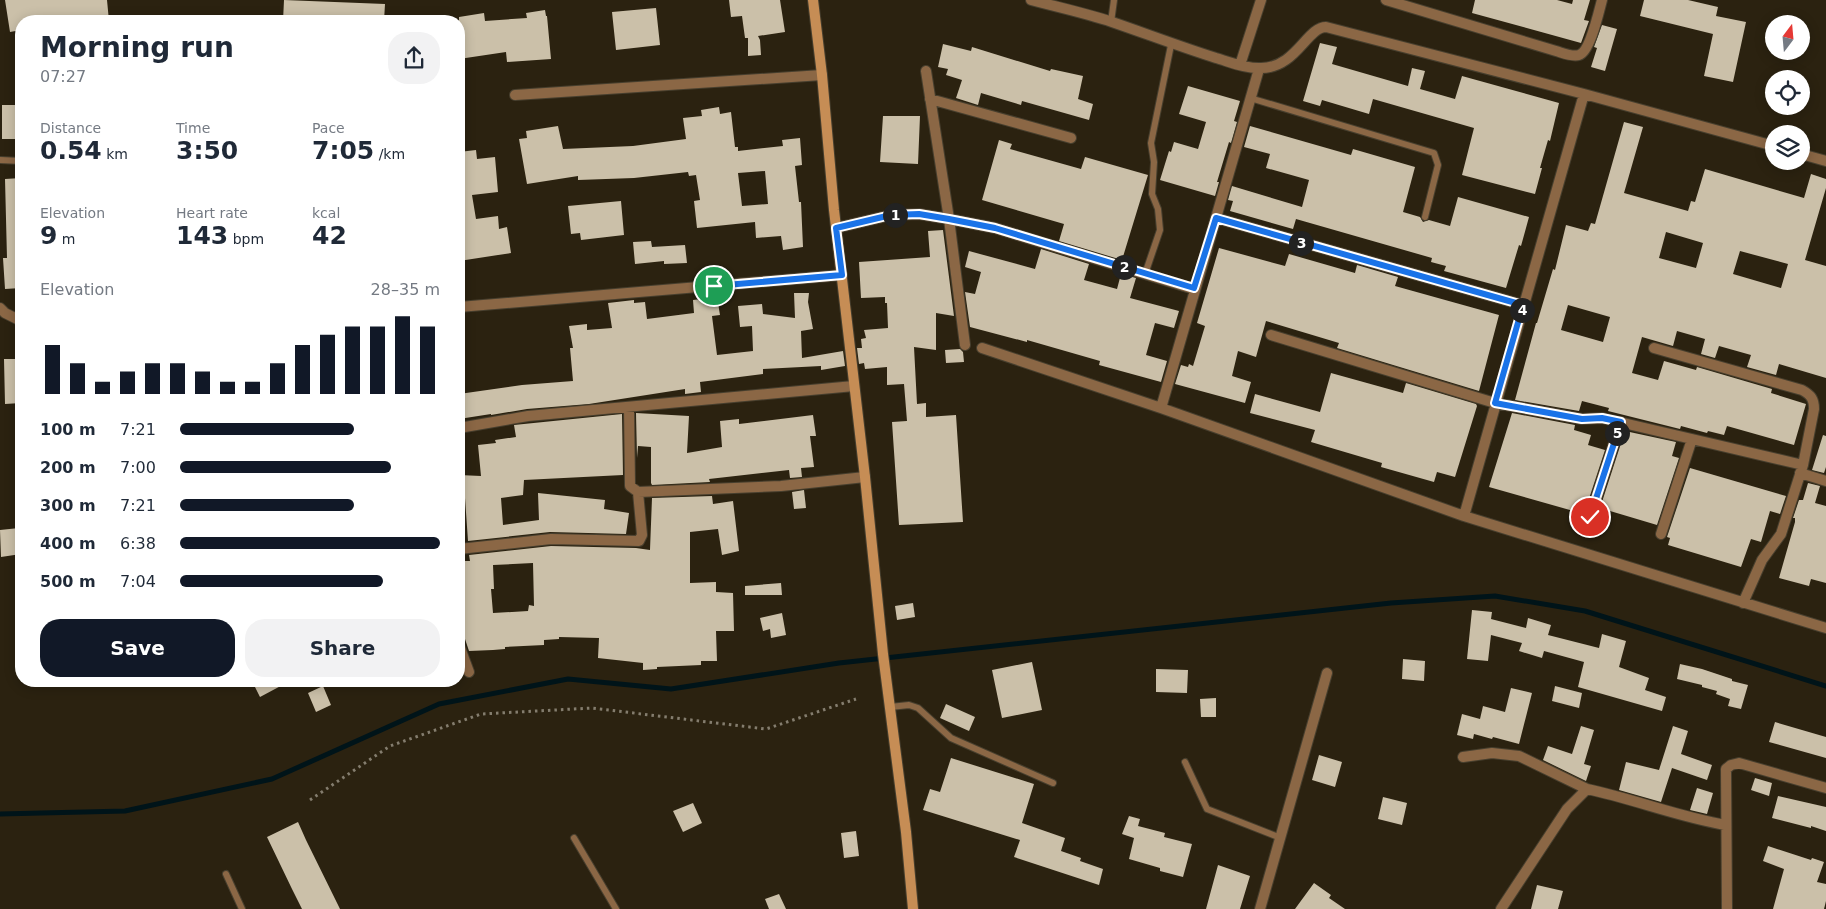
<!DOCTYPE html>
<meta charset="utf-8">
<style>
:root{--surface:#fff;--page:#f2f2f3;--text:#1f2937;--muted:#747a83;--accent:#111827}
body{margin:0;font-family:"DejaVu Sans",sans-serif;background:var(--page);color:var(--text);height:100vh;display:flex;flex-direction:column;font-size:19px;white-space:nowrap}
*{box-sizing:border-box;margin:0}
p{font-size:16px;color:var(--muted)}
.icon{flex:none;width:28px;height:28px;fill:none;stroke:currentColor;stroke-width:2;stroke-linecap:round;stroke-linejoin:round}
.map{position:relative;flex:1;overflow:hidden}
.panel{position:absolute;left:15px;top:15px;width:450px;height:672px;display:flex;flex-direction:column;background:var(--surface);border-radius:20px;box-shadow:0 2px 12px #0003}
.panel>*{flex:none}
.needle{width:32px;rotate:16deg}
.controls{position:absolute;left:1765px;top:15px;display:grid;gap:10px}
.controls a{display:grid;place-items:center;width:45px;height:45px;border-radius:50%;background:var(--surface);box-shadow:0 2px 12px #0003;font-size:25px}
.pin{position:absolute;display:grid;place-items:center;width:42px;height:42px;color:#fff;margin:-21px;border:2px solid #fff;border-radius:50%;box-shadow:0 1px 5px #0007}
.km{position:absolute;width:25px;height:25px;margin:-12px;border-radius:50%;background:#222;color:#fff;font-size:14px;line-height:25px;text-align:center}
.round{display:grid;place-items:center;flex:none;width:52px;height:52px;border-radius:20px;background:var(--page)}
.headline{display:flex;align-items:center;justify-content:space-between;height:85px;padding:0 25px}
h1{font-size:28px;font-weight:600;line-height:38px}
.stats{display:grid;grid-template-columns:repeat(3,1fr);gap:8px;height:85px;padding:5px 25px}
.stats div{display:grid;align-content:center}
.stats b{font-size:25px;font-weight:600}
.stats small{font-size:14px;font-weight:400}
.stats p{font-size:14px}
.chart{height:140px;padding:10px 25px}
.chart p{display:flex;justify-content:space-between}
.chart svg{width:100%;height:90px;margin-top:5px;stroke:var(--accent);stroke-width:6}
.cta{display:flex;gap:10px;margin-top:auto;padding:10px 25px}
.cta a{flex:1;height:58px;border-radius:20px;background:var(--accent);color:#fff;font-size:20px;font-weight:600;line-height:58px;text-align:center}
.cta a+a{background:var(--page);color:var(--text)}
ul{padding:0 25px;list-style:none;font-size:16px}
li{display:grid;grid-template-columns:80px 60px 1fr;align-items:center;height:38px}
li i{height:12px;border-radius:6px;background:var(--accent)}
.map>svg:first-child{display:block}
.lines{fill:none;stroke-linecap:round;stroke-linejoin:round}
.stream{stroke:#001419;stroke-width:5}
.building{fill:#cbc0a9;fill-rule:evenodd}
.lane-casing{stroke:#473f2e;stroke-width:8}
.street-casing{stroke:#473f2e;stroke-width:12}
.secondary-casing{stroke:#473f2e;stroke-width:12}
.path{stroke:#847d6e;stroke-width:3;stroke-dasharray:2.5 4;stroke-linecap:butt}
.lane{stroke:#8b6745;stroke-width:6}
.street{stroke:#8b6745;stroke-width:10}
.secondary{stroke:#c68d55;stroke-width:10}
.route-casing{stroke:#fff;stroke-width:10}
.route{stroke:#1a73e8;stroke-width:6}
</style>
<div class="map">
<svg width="1826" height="909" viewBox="0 0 1826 909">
<rect width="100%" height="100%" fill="#2b2210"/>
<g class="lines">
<!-- stream -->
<path class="stream" d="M0,814l125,-3 147,-32 167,-75 129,-25 103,10 168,-26 552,-60 104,-7 90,15 241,75"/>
</g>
<!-- building -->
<path class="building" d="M5,0h102l2,21h-88v9l-11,2z
M284,0l101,4 -1,17h-101z
M729,0h51l5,32 -27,4 2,4 1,15 -13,1v-18h-3l-3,-22 -11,1z
M1475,0h82l15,4 1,-4h17l-6,20 5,1 -8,22 -109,-30z
M1644,0h44l30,7 -2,9 30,6 -13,60 -29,-6 9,-42 -73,-18z
M656,8l4,37 -44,5 -4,-38z
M545,10l1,6h1l4,43 -44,3 -1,-10 -47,7v-42l25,-4 1,8 42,-3 -1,-5z
M1602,25l15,4 -12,42 -14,-4 6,-19 -3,-1z
M1320,43l17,4 -5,17 76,22 4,-18 13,3 -5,18 35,10 7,-23 97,27 -9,38 -2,-1 -8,28h2l-7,26 -73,-19 12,-47 -101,-29 -4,15 -47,-14 -2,6 -17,-5z
M943,44l28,7 1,-4 78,24 1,-2 32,7 -5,23 15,5 -4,16 -67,-19 -1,4 -40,-12 -3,12 -22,-7 6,-18 -16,-5 2,-6 -10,-2z
M1188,86l52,15 -6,20 3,1 -6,21 -2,-1 -12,40h2l-4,14 -55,-16 9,-29 2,1 3,-10 24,7 8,-27 -27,-8z
M2,105h19v34h-19z
M719,107l1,7 11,-2 4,35h3v4l45,-5 -1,-6 18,-2 2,27 -7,1 4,36h2l2,45 -20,3 -2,-14 -25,2 -1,-16 -58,6 -3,-27 6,-1 -4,-25 -7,1 -1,-4 -54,6 -56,2v-4l-51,8 -8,-45 8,-1 -1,-7 32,-5 5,23 70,-3 53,-7 -3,-21 19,-2 -1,-6zM765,171l3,33 -26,2 -4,-33z
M883,116h37l-2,48 -38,-2z
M1624,122l19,5 -19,66 64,18 3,-10 4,1 10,-33 99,29 7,-24 15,5v9l-21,72 21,6v112l-47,-14 -3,11 -29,-8 4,-12 -32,-9 -4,12 -14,-4 4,-15 -28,-8 -4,15 -31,-9 -10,36 26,7 6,-19 32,9 1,-3 75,22 -1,4 35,11 -12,41 -67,-19 -3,9 -16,-4 -1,2 -26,-7 -1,3 -72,-18 1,-3 -27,-7 -3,10 -64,-11 21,-77h1l16,-54 2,1 11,-45 22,6 3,-8 4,1zM1666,232l37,11 -7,25 -37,-10zM1740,251l48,13 -7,24 -48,-14zM1568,305l42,12 -7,25 -42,-12z
M1250,126l101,29 2,-6 62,18 -12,45 17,5 3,5 6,-2 21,6 8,-29 71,20 -8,29 -2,-1 -13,43 -62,-17 2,-5 -15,-4 1,-4 -136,-39 -3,10 -63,-18 3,-10 -5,-1 4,-14 70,21 7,-27 -43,-12 4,-14 -26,-7z
M999,140l13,4 -2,5 71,20 4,-12 63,18 -26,85 -63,-19 5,-17 -82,-24z
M476,150l1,9 18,-2 3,35 -26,3 4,24 22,-3 1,13 8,-2 4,26 -52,8v-109z
M21,178v110l-16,1 -2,-31h4l-2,-79z
M621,201l3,34 -43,5 -1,-7 -9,1 -3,-28z
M943,230l11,86 -18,-3v37l-22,-3 3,57 9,-1v14l30,-2 7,107 -64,3 -7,-103 15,-1 -3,-37 -17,1v-18l-22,2 -1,-6 -5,1 -2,-16h5l-1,-9 5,-1 -2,-8 24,-2 -1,-25h-2v-6l-24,1 -2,-36 71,-5 -2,-26z
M651,241l1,6 33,-2 2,18 -23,1v-3l-29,3 -2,-22z
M1219,248l66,18 4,-12 66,19 2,-8 41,12 -3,9 104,29 -20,76 -142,-43 2,-5 -73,-22 -10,36 -18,-6 -6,25 19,6 -6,21 -70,-19 6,-19 7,2 1,-3 4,2 12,-40 -8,-3z
M1041,249l48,15 -5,16 33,9 4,-15 15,4 -6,20 49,13 -5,17 -19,-5 -9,32 21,6 -6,21 -62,-17 1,-4 -73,-21v2l-57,-15 -5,-35 10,2 6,-22 -16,-5 4,-16 66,18z
M794,293h15l-1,9 5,27 -12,2 1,27 41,-7 2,15 -24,4v-4l-58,3v5l-63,8 1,10 -16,2v-5l-96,15 -62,5 -36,6v-1l-32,5v-25l63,-9 51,-4 -3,-33h3l-4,-22 18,-2v6l25,-2 -4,-25 26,-3v3l11,-1 2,17 47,-6 -1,-13 24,-3 3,18 -8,1 5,39 36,-4 -1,-25 -12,1 -2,-21 24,-2 1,10 32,4z
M960,349l3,3 1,10 -18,1 -1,-13z
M4,359h17v44l-16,1z
M1331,373l72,20 3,-10 70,21 1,2 -22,71 -18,-5 -3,10 -53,-15 1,-4 -71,-21 4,-12 -65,-17 5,-19 65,18z
M636,413l53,3 -2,37 35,-6 -2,-26 19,-2v5l74,-9 3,21h-6l4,31 -13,1 1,9 -12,1 -1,-8 -80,9 1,3 -58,3 -1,-2v-36l-13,-1 -1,12z
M1512,413l63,12 -1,5 17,5 -3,10 17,5 -21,64 -95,-27z
M622,414l1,61 -99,5 -1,15 -22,3 2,27 36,-5 -1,-27 67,7 -1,9 25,4 -3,21 -76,-2 -82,9 -3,-43h-6v-23l22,1 -3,-31 18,-2 -1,-3 21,-3 -2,-12z
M1625,431l51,11 -4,14 7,2 -22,67 -57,-17z
M1823,435l3,1v31l-2,6 -12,-3z
M1690,468l96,28 -6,18 -10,-3 -9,31 -10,-3 -10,28 -73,-22 2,-7 -3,-1z
M1808,483l12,3 -5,17 11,3v77l-15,-4 -2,7 -30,-8 16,-56v-4h-2l6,-18h4z
M804,490l2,18 -12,1 -2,-17z
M712,496l1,8 20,-3 6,50 -17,4 -4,-26 -28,3v51l26,-1v10l17,1 1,38h-18l1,30h-16v4l-44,2v2l-14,1v-7l-45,-5 1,-20 -40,-1v2l-15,1v5l-39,2v2l-12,1 -24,1 -4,-12 -6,-1v-17h2l-2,-60h11l-1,-6 82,-9 85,2 14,2 2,-52zM533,563l1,43 -5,-1 -1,6 -35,2 -2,-24h3l-1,-24z
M19,528l2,26 -20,3 -1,-27z
M781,583l1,12h-37v-9z
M913,603l2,14 -18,3 -2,-14z
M1472,610l20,2 -1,7 35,9 2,-10 23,7 -3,10 51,13 3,-14 24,7 -7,26 30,11 -4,12 21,7 -4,14 -84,-24 6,-25 -40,-11 -2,7 -23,-7 3,-8 -31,-8 -3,26 -21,-2z
M782,613l4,22 -15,3 -1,-9 -7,2 -3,-13z
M1403,659l22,2 -1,20 -22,-2z
M1032,662l10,48 -40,8 -10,-48z
M1680,664l22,5 30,10v2l16,4 -7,24 -13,-3 2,-7 -14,-5 1,-3 -15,-4v-2l-25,-6z
M1156,669l32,1 -1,23 -31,-1z
M252,681h38l-30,16z
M323,686l8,19 -15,7 -8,-19z
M1555,686l27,7 -3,15 -27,-7z
M1511,688l21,5 -13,51 -26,-7 -1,2 -18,-5 -1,5 -16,-4 5,-21 18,5 3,-13 22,6z
M1216,698v19h-15l-1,-18z
M946,704l29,13 -6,14 -29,-13z
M1775,722l51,15v21l-57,-16z
M1581,726l13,4 -10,34 7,2 -5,15 -43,-21 5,-14 24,8z
M1673,726l15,5 -7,23 31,11 -5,15 -35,-12 -11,34 -42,-12 7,-28 33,8z
M1319,755l23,7 -7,25 -23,-7z
M951,758l83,26 -12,39 43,15 -4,13 20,7 -1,3 23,8 -4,16 -85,-28 6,-17 -97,-30 7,-21 10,3z
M1755,778l17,5 -3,13 -18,-6z
M1697,788l16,5 -6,21 -17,-4z
M1778,796l48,11v24l-15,-5v2l-39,-10z
M1383,797l24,6 -5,22 -24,-6z
M693,803l9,20 -19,9 -10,-21z
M1129,816l11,3 -2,7 27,7 -1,4 28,7 -9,33 -23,-6v-3l-31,-9 5,-21 -12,-4z
M298,822l8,18 34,69h-38l-10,-20 -25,-52z
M856,831l3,25 -15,2 -3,-25z
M1768,846l43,14 1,-2 12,4 -7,20 9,2v17l-2,8h-51l11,-40 -21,-8z
M1218,865l32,11 -10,33h-34z
M1314,883l17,12 -2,3 16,11h-50z
M1537,885l26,6 -5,18h-27z
M779,894l7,15h-17l-4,-10z"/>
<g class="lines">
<!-- lane casing -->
<g class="lane-casing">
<path id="lane" d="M1111,22l3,-22
M1250,98l184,55 4,12 -13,52
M0,160l21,1
M1145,274l15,-44 -2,-21 -6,-15 2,-32 -3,-19 20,-98
M890,707l19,-2 9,3 33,30 102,45
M1185,762l22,47 74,29
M574,838l42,71
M226,874l16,35"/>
</g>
<!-- street casing -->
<g class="street-casing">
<path id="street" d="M1031,0c26,7 54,13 81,22 35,12 69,25 104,36 14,4 30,11 45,10 35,0 46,-41 65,-41l258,67 190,52
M1386,0l170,51c7,2 16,6 23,4 11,-3 20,-44 23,-55
M1240,65l21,-65
M926,71l23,148 16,126
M515,95l307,-20
M930,99l141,39
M1801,154l25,7
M1216,218l307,87
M836,228l55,-13 28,-1 30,5 46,9 199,61
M459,307l383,-32
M0,308l5,5 16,8
M1271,335l224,68 87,16 20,-1 201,47
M982,348l179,60 303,108 362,112
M1654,348l148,42c9,5 12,9 12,19l-11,56 -22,69 -19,26 -19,43
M629,407l1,79 8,6 143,-6 84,-9
M1161,408l98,-339
M459,428l69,-12 326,-30
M1800,473l26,8
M1464,516l120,-422
M1590,517l31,-95
M1661,534l31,-95
M459,549l92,-10 88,2 3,-6 -4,-43
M459,645l10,27
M1463,757l29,-4 27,3 68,33
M1260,909l67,-236
M1501,909l66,-100 20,-20c47,10 92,28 139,36
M1727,909l-1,-140 5,-4 8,-2 87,25"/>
</g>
<!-- secondary casing -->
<g class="secondary-casing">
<path id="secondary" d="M813,0l9,75 12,135 31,267 18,177 23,178 7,77"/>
</g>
<!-- path -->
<path class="path" d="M310,800l80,-54 91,-32 111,-6 174,21 90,-30"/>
<!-- lane -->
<use href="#lane" class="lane"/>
<!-- street -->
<use href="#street" class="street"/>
<!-- secondary -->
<use href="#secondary" class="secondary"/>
</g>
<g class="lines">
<!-- route casing -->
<g class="route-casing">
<path id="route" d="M714,286l128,-11 -6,-47 55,-13 28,-1 30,5 46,9 199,60 22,-70 307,87 -28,98 87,16 20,-1 19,4 -31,95"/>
</g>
<!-- route -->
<use href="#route" class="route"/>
</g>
</svg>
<div class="controls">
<a><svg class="needle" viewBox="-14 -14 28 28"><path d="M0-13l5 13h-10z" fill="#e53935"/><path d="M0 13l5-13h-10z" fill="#747a83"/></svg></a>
<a><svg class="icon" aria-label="locate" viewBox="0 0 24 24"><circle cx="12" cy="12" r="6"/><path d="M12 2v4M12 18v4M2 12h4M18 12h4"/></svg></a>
<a><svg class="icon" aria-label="layers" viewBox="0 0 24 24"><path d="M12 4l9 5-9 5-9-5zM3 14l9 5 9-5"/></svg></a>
</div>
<div class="pin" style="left:714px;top:286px;background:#1e9e55"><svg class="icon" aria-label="arrive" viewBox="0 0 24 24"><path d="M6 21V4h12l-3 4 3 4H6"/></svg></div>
<div class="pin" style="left:1590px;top:517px;background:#d93025"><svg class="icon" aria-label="check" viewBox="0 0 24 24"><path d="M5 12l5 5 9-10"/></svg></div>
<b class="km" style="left:895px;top:215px">1</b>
<b class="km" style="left:1124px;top:267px">2</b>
<b class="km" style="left:1301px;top:243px">3</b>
<b class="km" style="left:1522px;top:310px">4</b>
<b class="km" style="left:1617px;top:433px">5</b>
<section class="panel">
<div class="headline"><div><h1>Morning run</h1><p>07:27</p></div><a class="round"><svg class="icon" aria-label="share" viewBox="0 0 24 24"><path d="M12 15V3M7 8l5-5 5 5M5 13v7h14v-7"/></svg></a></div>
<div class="stats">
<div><p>Distance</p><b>0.54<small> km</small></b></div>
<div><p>Time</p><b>3:50</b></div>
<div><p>Pace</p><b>7:05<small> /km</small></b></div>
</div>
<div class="stats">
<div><p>Elevation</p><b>9<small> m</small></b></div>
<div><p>Heart rate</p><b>143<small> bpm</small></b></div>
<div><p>kcal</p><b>42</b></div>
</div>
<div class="chart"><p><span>Elevation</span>28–35 m</p>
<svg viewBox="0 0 160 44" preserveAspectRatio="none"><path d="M5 44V20M15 44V29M25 44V38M35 44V33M45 44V29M55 44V29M65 44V33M75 44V38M85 44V38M95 44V29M105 44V20M115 44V15M125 44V11M135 44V11M145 44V6M155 44V11"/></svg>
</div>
<ul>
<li><b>100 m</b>7:21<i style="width:67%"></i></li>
<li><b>200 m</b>7:00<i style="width:81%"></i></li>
<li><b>300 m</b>7:21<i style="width:67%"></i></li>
<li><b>400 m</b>6:38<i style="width:100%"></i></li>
<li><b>500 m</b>7:04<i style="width:78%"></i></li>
</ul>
<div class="cta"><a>Save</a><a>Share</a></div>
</section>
</div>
